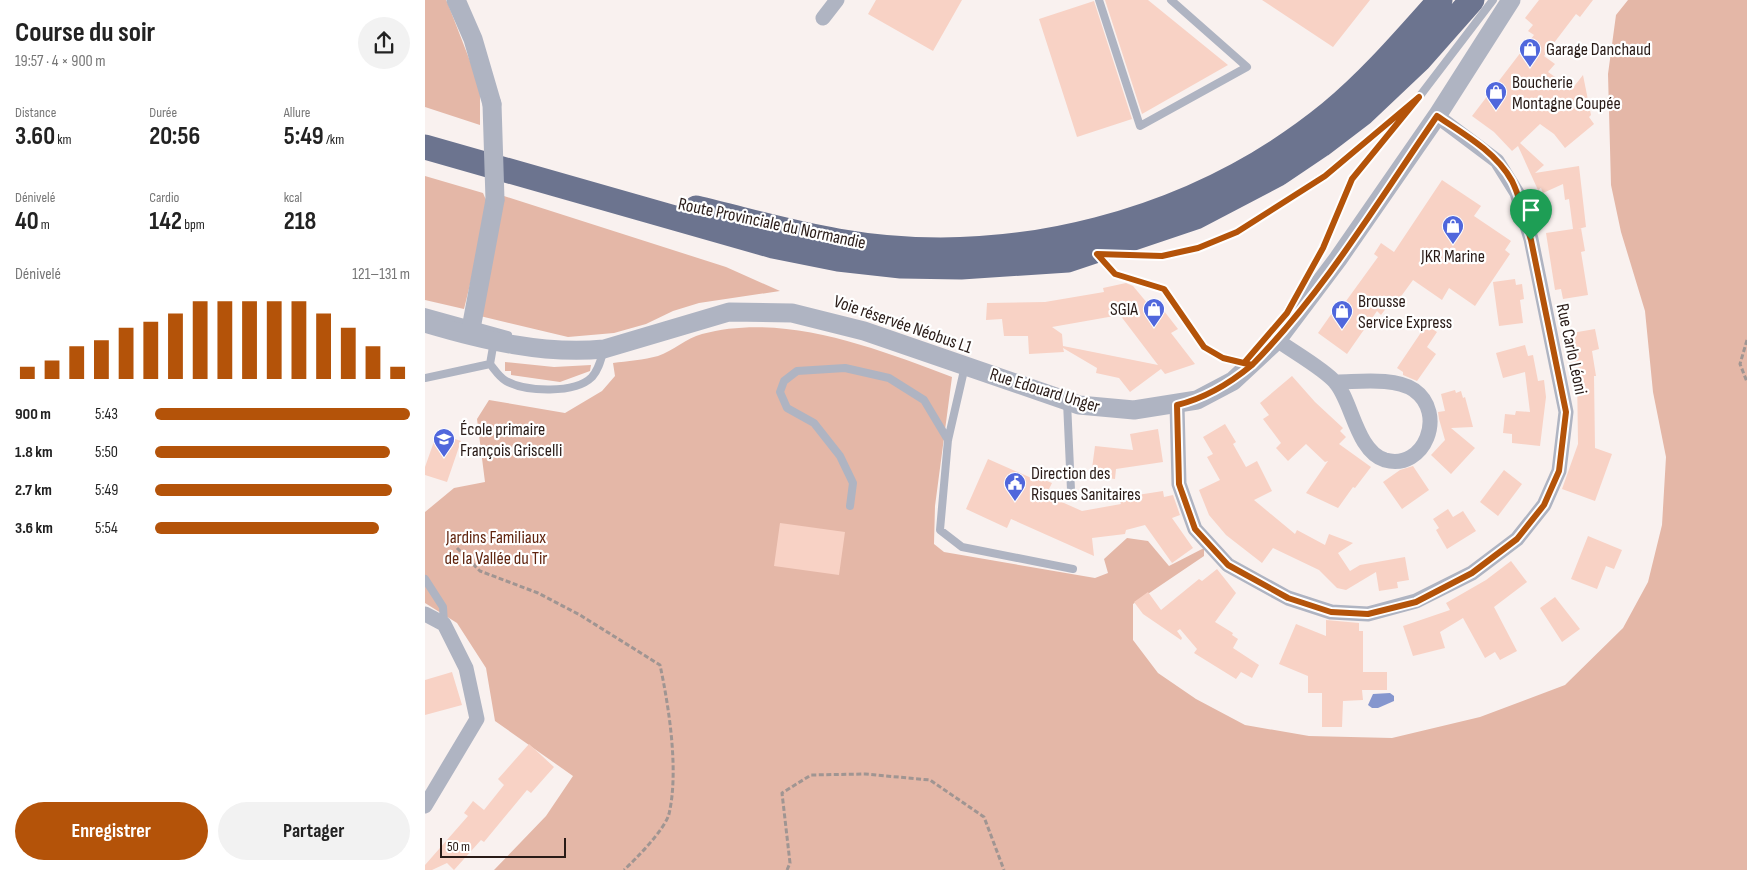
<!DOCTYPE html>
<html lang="fr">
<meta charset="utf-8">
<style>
:root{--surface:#fff;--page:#f2f2f2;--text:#222;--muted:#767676;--accent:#b45309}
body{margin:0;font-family:"Sofia Sans Condensed",sans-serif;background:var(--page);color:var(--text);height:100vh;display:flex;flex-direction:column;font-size:19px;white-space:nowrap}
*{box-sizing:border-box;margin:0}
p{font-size:16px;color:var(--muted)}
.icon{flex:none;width:28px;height:28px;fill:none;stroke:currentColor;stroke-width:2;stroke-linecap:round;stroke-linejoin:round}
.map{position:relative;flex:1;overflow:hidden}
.panel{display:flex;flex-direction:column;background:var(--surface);width:425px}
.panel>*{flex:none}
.scale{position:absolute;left:15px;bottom:12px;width:126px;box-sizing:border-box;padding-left:5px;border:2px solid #291b17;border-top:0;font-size:14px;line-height:18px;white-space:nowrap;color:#291b17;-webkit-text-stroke:4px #fff;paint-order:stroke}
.pin{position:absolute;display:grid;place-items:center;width:42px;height:42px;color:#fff;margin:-51px -21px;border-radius:50% 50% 50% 0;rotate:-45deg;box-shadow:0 0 5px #0007}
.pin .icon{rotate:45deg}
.round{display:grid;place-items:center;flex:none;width:52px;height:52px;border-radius:26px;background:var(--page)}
.overview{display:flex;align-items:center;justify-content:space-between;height:85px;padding:0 15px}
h1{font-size:28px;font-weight:700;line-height:38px}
.figures{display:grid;grid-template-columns:repeat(3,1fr);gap:8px;height:85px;padding:5px 15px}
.figures div{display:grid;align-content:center}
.figures b{font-size:25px;font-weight:700}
.figures small{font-size:14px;font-weight:400}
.figures p{font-size:14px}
.chart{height:140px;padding:10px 15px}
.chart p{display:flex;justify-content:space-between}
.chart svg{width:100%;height:90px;margin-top:5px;stroke:var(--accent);stroke-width:6}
.button{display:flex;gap:10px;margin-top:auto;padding:10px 15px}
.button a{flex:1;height:58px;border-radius:30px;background:var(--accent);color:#fff;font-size:20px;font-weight:700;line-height:58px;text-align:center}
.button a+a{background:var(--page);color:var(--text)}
ul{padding:0 15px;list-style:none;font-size:16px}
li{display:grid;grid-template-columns:80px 60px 1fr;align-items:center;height:38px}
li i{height:12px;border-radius:6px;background:var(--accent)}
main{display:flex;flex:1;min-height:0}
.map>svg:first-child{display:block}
.green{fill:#e4b7a7}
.water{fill:#8596ce}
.building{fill:#f8d2c5;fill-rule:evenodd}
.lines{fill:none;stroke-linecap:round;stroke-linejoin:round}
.path{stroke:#a09592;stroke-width:3;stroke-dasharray:5 2.5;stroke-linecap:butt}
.service{stroke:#afb4c2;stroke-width:8}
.minor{stroke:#afb4c2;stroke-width:15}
.tertiary{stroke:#afb4c2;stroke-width:19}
.trunk{stroke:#6c748f;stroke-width:25}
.tertiary-bridge{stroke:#afb4c2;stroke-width:19}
.route-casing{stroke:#fff;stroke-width:10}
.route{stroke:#b45309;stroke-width:6}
.labels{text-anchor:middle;stroke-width:4.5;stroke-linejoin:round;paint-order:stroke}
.poi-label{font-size:18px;fill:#291b17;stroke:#fff;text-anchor:start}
.street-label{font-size:18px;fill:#291b17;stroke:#fff}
.park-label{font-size:18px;fill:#612610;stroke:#fff}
</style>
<main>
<section class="panel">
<div class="overview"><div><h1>Course du soir</h1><p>19:57 · 4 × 900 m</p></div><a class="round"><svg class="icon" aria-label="share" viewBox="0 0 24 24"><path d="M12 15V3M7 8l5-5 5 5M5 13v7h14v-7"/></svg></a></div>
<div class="figures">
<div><p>Distance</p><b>3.60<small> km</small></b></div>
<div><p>Durée</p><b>20:56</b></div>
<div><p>Allure</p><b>5:49<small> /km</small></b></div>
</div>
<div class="figures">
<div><p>Dénivelé</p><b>40<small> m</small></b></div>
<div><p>Cardio</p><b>142<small> bpm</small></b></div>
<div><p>kcal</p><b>218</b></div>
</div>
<div class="chart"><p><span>Dénivelé</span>121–131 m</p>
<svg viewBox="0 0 160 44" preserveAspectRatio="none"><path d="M5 44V38M15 44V35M25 44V28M35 44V25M45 44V19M55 44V16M65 44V12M75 44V6M85 44V6M95 44V6M105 44V6M115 44V6M125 44V12M135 44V19M145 44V28M155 44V38"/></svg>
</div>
<ul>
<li><b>900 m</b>5:43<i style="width:100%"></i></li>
<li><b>1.8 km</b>5:50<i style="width:92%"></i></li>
<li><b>2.7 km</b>5:49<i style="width:93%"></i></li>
<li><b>3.6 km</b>5:54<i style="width:88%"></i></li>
</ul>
<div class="button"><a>Enregistrer</a><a>Partager</a></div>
</section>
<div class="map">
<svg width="1322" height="870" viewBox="0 0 1322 870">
<rect width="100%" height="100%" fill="#f9f1ef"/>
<!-- green -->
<path class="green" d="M0,0h21l2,4 32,83v38l-55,-18z
M1203,0h119v870h-1253l52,-54 27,-40 -78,-55 -9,-53 -29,-45 -32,-20v-91l29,-24 31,-6 -8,-63 12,-19 76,13 37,-22 13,-15 -2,-13c14,-2 31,-3 45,-7 15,-5 28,-18 44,-22 82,-22 173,14 250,43l-17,129 -1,38 10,8 151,26 13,-5 -4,-14 23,-21 21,3 21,25 35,-18v8l-71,48v36l25,33 38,26 49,26 64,11 83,2 88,-21 85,-32 58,-57 25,-46 14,-57 4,-68 -13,-65 -8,-81 -24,-79 -10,-47 -3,-111 8,-59z
M0,176l58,17 6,14 -25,102 -39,-9z
M79,196l222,71 54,24 -81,12 -26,8 -27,13 -32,9 -46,4 -88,-21z
M80,362l49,5 37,-2 -1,6 -30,11 -49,-7v-4h-6z"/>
<!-- water -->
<path class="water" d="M965,693l4,3v5l-16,7h-6l-4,-3 5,-11z"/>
<!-- building -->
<path class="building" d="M451,0h86l-29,51 -65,-37z
M680,0h43l80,65 -86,49z
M837,0h108l-37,47z
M1114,0h54l-13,17 -4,-3 -32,42 11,8 -7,8 24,17 11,-14 8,40 -2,2 5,7 -29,24 -11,-14 -14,-10 -20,19 24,22 -9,8 44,-7 7,61 -8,2 3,-1 4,23 -4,1 7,43 -25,4 -2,-10 -6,1 -9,-57 27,-4 -4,-30 -4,1 -2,-16 -20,9 -2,-5 -3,2 -20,-44 -6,5 -18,-19 -22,-16 62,-81 -6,-4 5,-6 -8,-7z
M669,1l38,118 -55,18 -38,-118z
M1017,180l39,26 -7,10 37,25 -6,9 5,4 -35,52 -26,-18 -7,12 -29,-20 -19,26 -4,-3 -9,12 -4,-4 -30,43 -29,-21 19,-27 4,2 37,-51 -4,-3 7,-11 13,9z
M1090,279l1,6 6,-1 2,15 -4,1 3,23 -24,3 -6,-44z
M701,283l7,3 15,18 6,-6 24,31 -7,4 24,31 -30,10 -4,-5 -31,23 -11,-14 -23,-5 1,-5 -34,-20 1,4 -35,2 -1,-18h-24l-2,-17 -16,1 1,-17 58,-1 59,-10 -1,-4zM695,315l38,50 -95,-19 -1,-12 -10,-7z
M1001,325l11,7 -10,15 9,7 -19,27 -14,-6v-3l-6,-4z
M1170,329l4,20 -7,2 4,25h-2l1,72 17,6 -17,47 -33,-12 16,-45 -1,-73 -5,1 -6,-38z
M1100,345l3,11 5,-1 5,26 6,-1 2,17 -6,49 -28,-3v-9l-9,-1 2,-19 10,1 1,-4 14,1 -5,-40 -22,6 -7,-25z
M867,376l23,26 28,26 -3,3 6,6 -7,7 32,23 -16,21 -2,-1 -15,21 -32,-15 22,-32 -3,1 -19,-18 -18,17 -12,-13 5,-5 -18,-24 6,-4 -9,-12z
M1030,390l1,3 5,-2 2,7 2,-1 8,30 -22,1 24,20 -24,26 -20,-19 14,-15 -6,-21 -1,-7 7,-1 -4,-17z
M800,424l11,18 -3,2 13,23 11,-6 15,30 -18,9 41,34 2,-4 28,15 4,-11 24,9 -15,10 12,18 10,-6 45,-8 4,23 -12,2 1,6 -19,3 -3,-19 -30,18 -9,-2 -18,-18 -46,-22 -11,15 -36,-28 -17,-20 -10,-25 21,-10 -13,-23 6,-3 -10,-17z
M733,429l5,33 -47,7 -1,10 -24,-3 4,-30 38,4 -3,-16z
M12,433l24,8 -14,41 -22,-7v-8z
M563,459l48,21 1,-3 15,6 -6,12 36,16 39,-7 -3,-6 45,-7 1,6 9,-2 7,20 -8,3 21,30 -21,15 -27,-38 -19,5 -1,4 -33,4 2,18 -83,-37 -4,9 -41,-19z
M988,466l16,24 -27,19 -19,-27 17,-12z
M1079,470l18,14 -24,32 -18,-14z
M1023,509l5,8 10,-6 13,20 -29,18 -11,-19 3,-2 -6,-9z
M355,523l65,9 -6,43 -65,-9z
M1163,536l34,14 -8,19 -8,-3 -9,23 -26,-10z
M1086,561l16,21 -33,25 23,44 -17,9 -5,-8 -10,6 -22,-40 -23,14 5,16 -32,8 -10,-30 47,-16 -4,-7 40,-23z
M792,569l19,24 -21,29 18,11 -1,2 6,4 -5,9 26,17 -7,13 -11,-6 -5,7 -42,-26 3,-4 -17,-20 -3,2 5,7 -1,2 -38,-26 -9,-12 14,-10 13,18 38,-31 3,2z
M1130,597l25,32 -18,13 -22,-34z
M901,620l33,3v8h4v41h24v18h-25l1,10 -20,1 -1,26h-20v-34h-14v-17l-29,-12 17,-40 30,12z
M27,672l10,33 -37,10v-35z
M104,744l25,23 -23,26 -4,-3 -43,52 -3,-2 -27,30 -7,-7 -15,7h-7v-5l43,-49 -4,-3 9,-12 11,9 20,-25 -6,-6z"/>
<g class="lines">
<!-- path -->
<path class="path" d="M1322,340l-7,24 7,18
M32,548l23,23 58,22 42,22 80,50c9,42 19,106 9,149 -4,15 -33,45 -45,56
M362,870l3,-7 -8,-70 29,-18 54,-1 65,6 54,37 20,53"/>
<!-- service -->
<path class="service" d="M674,0l41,126 107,-59 -76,-67
M672,254l17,20 50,15 40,58 19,11 27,7
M688,255l49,1 36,-8 39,-16 88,-57 83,-69
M0,312l83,23
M860,315l38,-67 29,-69 67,-82 74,-97
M65,364c5,6 9,13 16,17 20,11 69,13 86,-4 7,-8 9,-18 12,-28
M540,366l-17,74 -8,90 22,17 111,22
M0,378l65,-14 4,-23
M642,402l4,88
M425,506l3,-23 -13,-27 -26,-33 -27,-15 -7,-16 4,-11 13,-10 48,-3 44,10 35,22 24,40
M0,579l18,28 1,17"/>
<!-- minor -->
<path class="minor" d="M398,18l14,-18
M852,340c15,11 47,29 58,42 17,18 21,69 50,78 40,11 62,-47 29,-70 -20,-13 -55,-8 -78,-8
M752,405l2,79 16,45 33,36 60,33 43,14 37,2 48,-13 56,-28 45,-34 27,-34 15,-34 7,-59 -35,-173 -14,-46 -20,-32 -60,-45
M0,614l19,10 22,44 11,51 -52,87"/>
<!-- tertiary -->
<path class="tertiary" d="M31,0l17,39 19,65
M0,323c57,17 119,32 179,26l125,-37 63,1 72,18 215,74 55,5 63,-10 36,-19 44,-41 61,-81 99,-143 74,-116
M45,334l25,-134"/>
<!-- trunk -->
<path class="trunk" d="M0,147l348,99 65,13 63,7 60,1 107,-7 128,-43 82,-43 43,-29 42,-32 56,-53 53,-60
M271,208c47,11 94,25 142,33 171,30 357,-18 492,-128 41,-34 75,-74 110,-113"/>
<!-- tertiary-bridge -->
<path class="tertiary-bridge" d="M67,104l3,96"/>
</g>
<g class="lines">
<!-- route casing -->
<g class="route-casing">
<path id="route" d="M1106,240c-6,-20 -10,-41 -19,-59 -16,-29 -48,-47 -75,-65 -58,84 -113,176 -185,249l-29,-7 -19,-11 -40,-58 -49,-15 -18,-20 65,2 36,-8 39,-16 88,-56 94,-79 -67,82 -29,69 -36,65 -43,50 8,2c-23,19 -46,33 -75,40l2,79 16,45 33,36 60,33 43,14 37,2 48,-12 56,-29 45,-34 27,-34 15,-34 7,-59 -35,-172"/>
</g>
<!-- route -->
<use href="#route" class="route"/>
</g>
<!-- icons -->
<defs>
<g id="shop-pin" transform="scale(1.125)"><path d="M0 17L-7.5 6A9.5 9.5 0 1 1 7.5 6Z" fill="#5067dc" stroke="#fff"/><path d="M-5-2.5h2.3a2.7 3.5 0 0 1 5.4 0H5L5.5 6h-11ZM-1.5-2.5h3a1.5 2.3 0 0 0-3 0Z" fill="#fff"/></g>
<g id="school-pin" transform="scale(1.125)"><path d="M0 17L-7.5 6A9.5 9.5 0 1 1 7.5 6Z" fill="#5067dc" stroke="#fff"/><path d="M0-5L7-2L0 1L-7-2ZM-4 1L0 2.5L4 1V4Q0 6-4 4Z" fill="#fff"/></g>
<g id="civic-pin" transform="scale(1.125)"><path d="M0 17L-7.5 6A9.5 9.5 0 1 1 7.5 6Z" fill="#5067dc" stroke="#fff"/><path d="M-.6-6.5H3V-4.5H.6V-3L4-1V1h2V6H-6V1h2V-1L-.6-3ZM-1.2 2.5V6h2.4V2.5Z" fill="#fff"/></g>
</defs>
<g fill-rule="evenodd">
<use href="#shop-pin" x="1105" y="49"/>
<use href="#shop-pin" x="1071" y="92"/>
<use href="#shop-pin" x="1028" y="226"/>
<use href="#shop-pin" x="729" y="309"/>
<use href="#shop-pin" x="917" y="311"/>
<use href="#school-pin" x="19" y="439"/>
<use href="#civic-pin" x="590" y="483"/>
</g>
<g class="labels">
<!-- poi labels -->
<g class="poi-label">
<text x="1121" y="55">Garage Danchaud</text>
<text x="1087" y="88">Boucherie<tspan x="1087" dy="21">Montagne Coupée</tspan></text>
<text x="1028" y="262" text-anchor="middle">JKR Marine</text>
<text x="933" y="307">Brousse<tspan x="933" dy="21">Service Express</tspan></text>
<text x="713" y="315" text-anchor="end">SGIA</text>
<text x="35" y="435">École primaire<tspan x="35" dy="21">François Griscelli</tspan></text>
<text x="606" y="479">Direction des<tspan x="606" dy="21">Risques Sanitaires</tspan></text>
</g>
<!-- street labels -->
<g class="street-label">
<text transform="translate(347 223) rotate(12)" y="6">Route Provinciale du Normandie</text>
<text transform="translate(478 324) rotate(19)" y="6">Voie réservée Néobus L1</text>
<text transform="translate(1147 349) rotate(78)" y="6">Rue Carlo Léoni</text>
<text transform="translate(620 390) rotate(17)" y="6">Rue Edouard Unger</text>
</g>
<!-- park labels -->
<g class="park-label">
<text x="71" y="543">Jardins Familiaux<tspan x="71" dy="21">de la Vallée du Tir</tspan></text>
</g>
</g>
</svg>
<div class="scale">50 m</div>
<div class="pin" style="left:1106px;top:240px;background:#1e9e55"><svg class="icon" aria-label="arrive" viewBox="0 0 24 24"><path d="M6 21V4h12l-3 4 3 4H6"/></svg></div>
</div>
</main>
